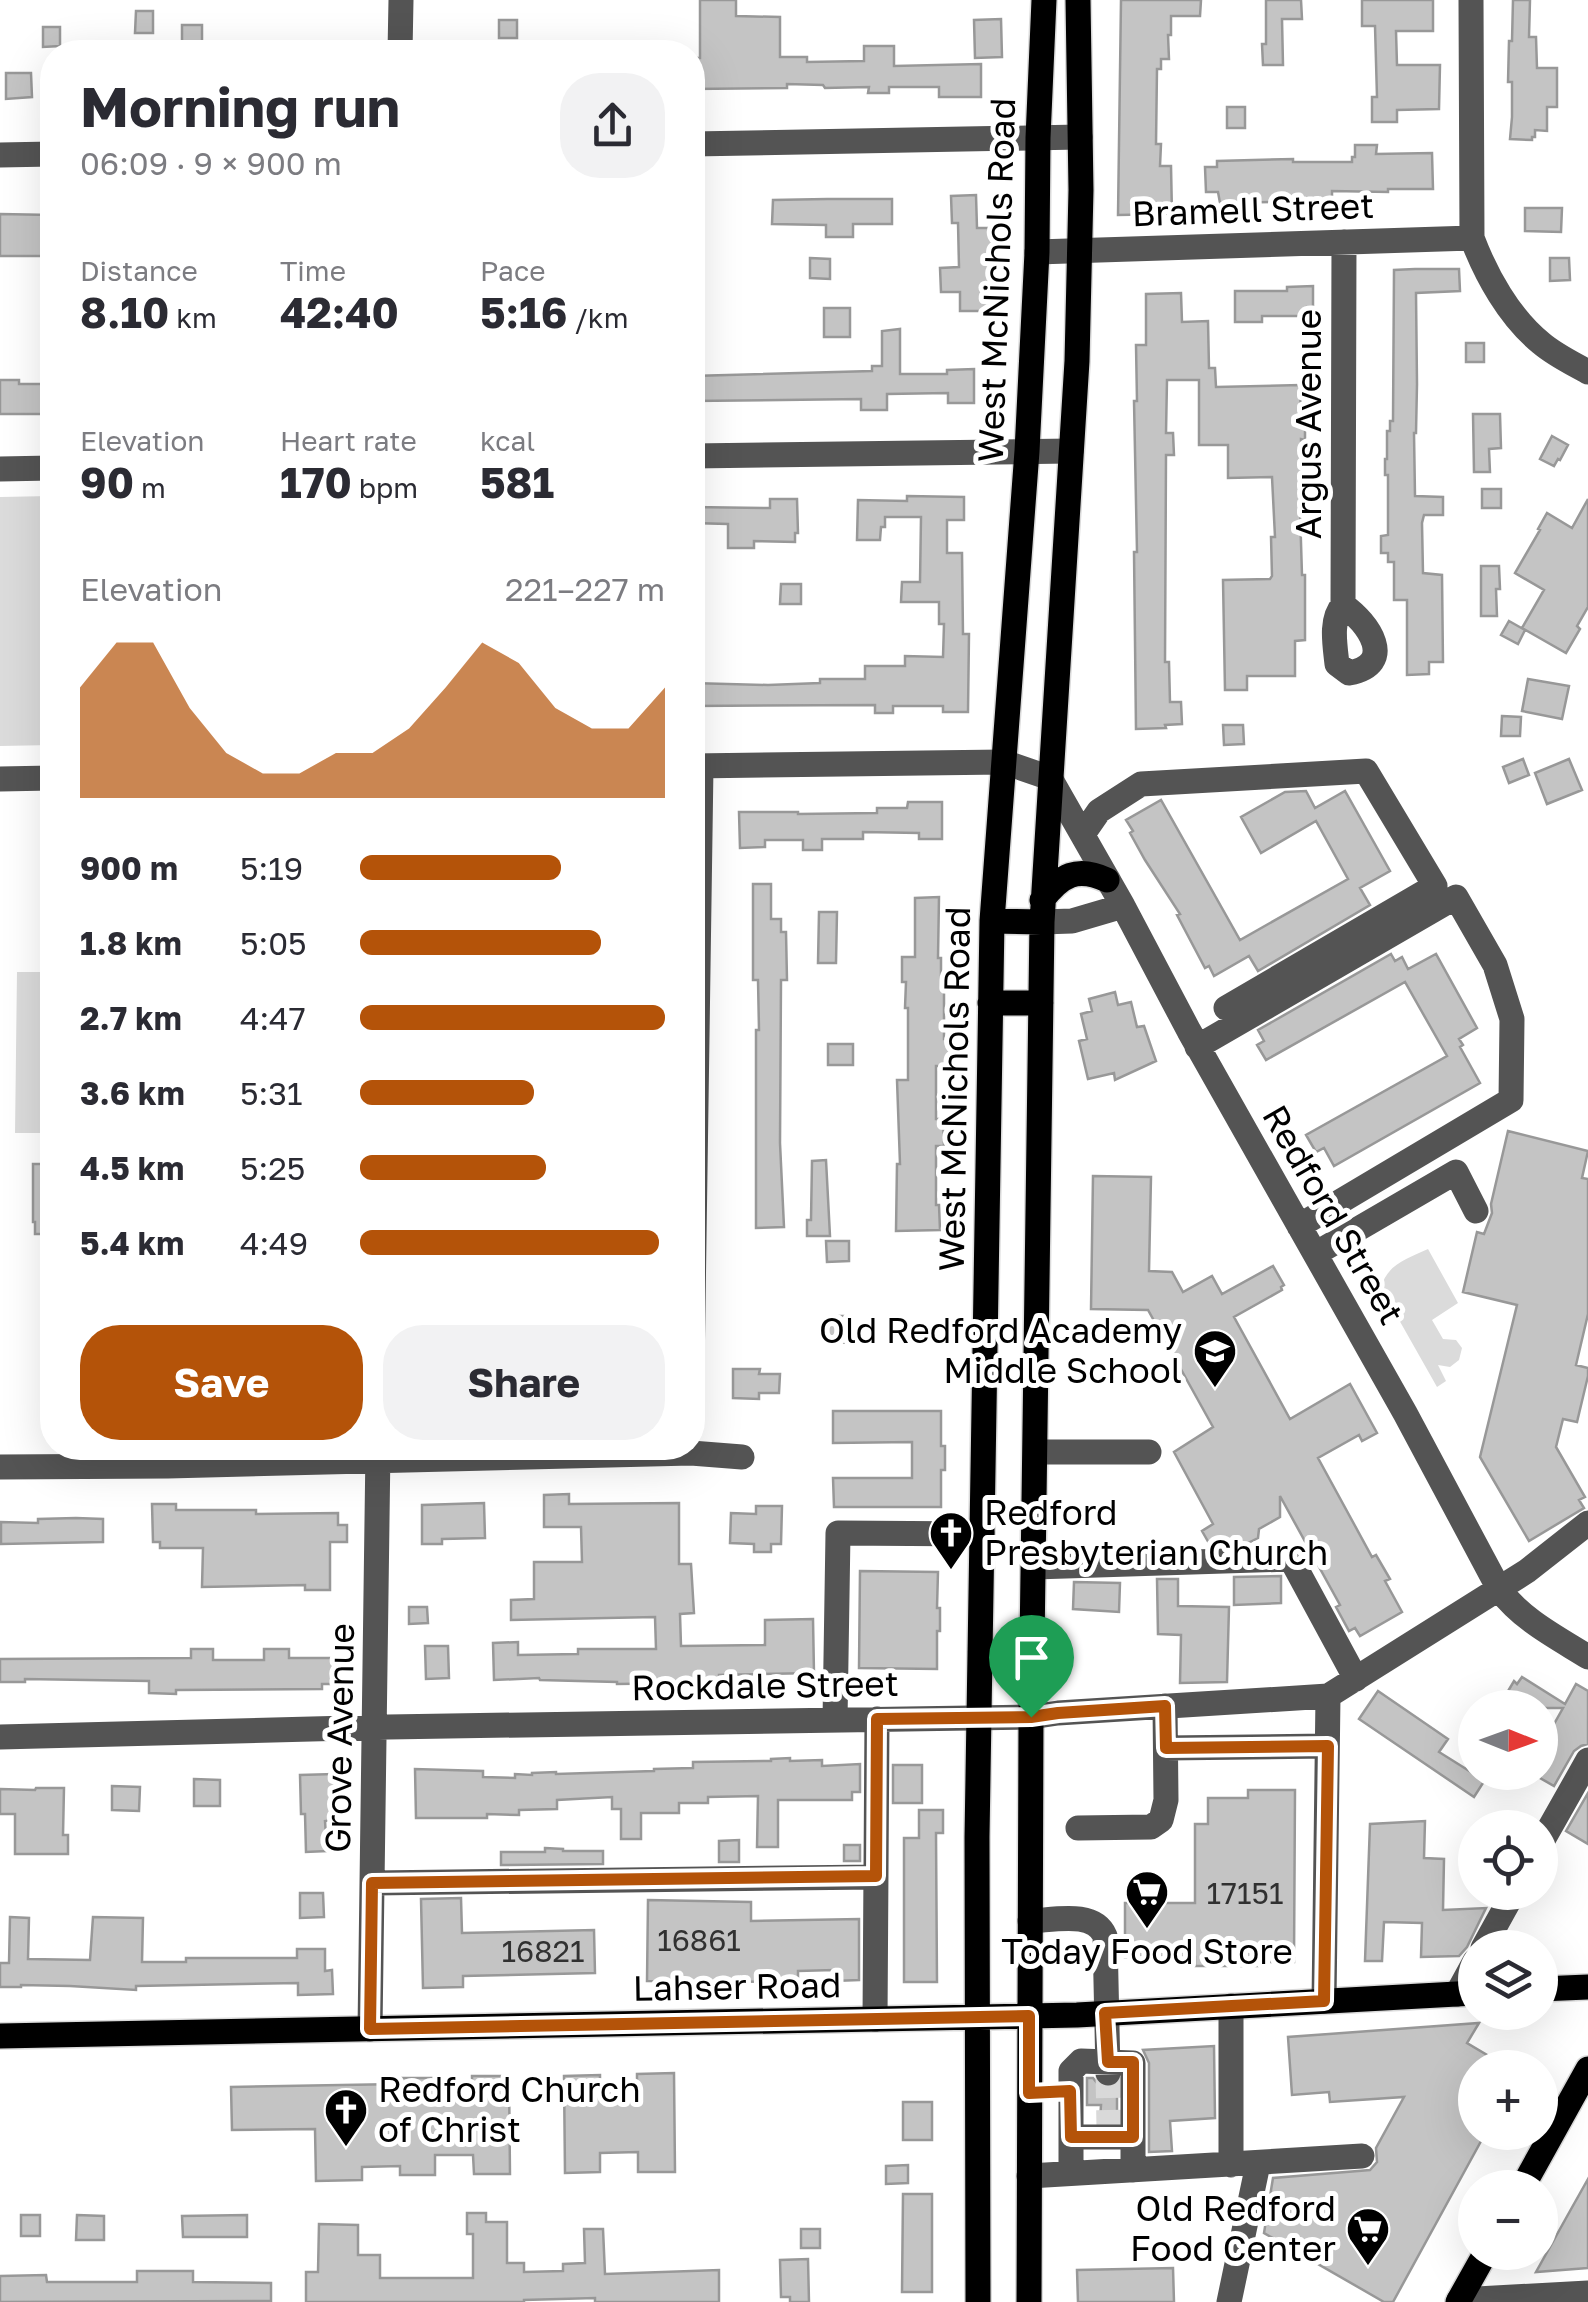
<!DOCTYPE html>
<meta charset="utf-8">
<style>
:root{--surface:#fff;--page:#f2f2f3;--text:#2b2b33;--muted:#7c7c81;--accent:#b45309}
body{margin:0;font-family:"Golos Text",sans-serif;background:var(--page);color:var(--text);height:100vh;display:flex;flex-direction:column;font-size:38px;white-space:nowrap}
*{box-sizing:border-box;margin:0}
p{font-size:32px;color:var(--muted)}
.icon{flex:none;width:55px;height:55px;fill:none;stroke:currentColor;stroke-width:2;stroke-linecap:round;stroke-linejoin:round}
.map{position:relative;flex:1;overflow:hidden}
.drawer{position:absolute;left:40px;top:40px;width:665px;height:1420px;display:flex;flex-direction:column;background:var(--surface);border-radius:40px;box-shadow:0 10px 40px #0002}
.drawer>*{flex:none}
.needle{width:65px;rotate:91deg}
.tools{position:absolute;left:1458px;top:1690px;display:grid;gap:20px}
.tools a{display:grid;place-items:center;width:100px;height:100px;border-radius:50%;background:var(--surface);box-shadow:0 10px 40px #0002;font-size:50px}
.pin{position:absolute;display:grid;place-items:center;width:85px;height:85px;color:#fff;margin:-102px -42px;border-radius:50% 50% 50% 0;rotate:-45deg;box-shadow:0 0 10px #0007}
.pin .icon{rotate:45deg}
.round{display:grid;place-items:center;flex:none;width:105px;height:105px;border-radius:40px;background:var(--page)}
.headline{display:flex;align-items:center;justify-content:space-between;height:170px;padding:0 40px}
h1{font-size:55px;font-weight:700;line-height:75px}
.metrics{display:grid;grid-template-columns:repeat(3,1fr);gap:15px;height:170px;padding:10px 40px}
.metrics div{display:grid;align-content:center}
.metrics b{font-size:42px;font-weight:700}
.metrics small{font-size:28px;font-weight:400}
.metrics p{font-size:28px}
.chart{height:280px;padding:20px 40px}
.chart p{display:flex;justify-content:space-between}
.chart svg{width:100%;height:180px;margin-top:10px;fill:var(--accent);opacity:.7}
.action{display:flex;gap:20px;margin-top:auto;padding:20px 40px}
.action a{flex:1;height:115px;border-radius:40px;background:var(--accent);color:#fff;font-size:40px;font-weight:700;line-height:115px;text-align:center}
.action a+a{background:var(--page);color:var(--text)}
ul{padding:0 40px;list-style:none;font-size:32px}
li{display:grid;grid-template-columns:160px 120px 1fr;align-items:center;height:75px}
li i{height:25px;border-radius:12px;background:var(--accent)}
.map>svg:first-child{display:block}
.green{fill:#dbdbdb}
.building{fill:#c4c4c4;stroke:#989898;stroke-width:2.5}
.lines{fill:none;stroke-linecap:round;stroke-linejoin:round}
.minor-tunnel{stroke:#d9d9d9;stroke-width:25;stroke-dasharray:25 12;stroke-linecap:butt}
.major-casing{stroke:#dbdbdb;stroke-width:28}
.minor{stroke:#545454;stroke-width:25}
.major{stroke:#000;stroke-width:25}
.route-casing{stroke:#fff;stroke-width:20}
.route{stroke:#b45309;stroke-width:12}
.labels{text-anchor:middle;stroke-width:10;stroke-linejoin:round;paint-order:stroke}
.number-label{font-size:30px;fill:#313131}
.street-label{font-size:35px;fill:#000;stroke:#fff}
.poi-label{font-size:35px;fill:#000;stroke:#fff;text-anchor:end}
</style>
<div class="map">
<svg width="1588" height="2302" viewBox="0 0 1588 2302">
<rect width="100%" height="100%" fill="#fff"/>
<!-- green -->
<path class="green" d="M52,496v249l-52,1v-249z
M17,972h35v161h-37z
M1428,1249l30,54 -26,17 11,19 13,1 6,8 -3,12 -9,7 -12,-2 8,16 -9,6 -56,-99c6,-24 26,-29 47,-39z"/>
<!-- building -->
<path class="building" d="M700,0h36v16l44,1v40h27v5l57,-1v-15h30v20l87,-2v33h-42v-10h-50v6h-21l1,-6 -44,1 -2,-3 -36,-1v4l-95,1v-31h8z
M1121,0h80l-1,16h-29v19h-3l1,24h-8v10h-4l-1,75h5l-1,22h11l1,48 -54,1z
M1266,0h35l1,19h-20l1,46h-20l-1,-21h4z
M1362,0h71v31h-37l1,34h43l-1,44 -42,1v12h-25v-25h5l-2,-71h-13z
M1513,0h17l-1,37h7l1,31h20v39h-10v24l-12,-1v7h-3v3l-22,-1 2,-22v-35h-4l1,-41h3z
M136,11h17v22h-18z
M1001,19l1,38 -27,1 -1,-38z
M499,20h18v18h-18z
M182,25h20v20h-20z
M43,27h17v19l-17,1z
M6,73h25l1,24 -26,2z
M1227,107h18v21h-18z
M1355,145h22l-1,9 56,-1 1,36h-45v3l-56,-1v10l-112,2 -2,-11h-12l-1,-25h12v-6l76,-2v3h59v-5h3z
M976,195l1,33h18l1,26h-4l2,57h-34v-19h-19l-1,-24 19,-1 -1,-44h-6l-1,-27z
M827,199h65v25h-39v13h-27v-12l-54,-1 1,-24z
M1525,208h37l-1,24 -36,-1z
M0,214l52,1 -2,41h-50z
M810,258l20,1v20l-20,-1z
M1550,258h19l1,22 -20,1z
M1415,269h44l1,22 -44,2 1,91 -1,49h-2l1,63 28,1v18h-19l-2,8 1,50 19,2 1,87h-14v12l-22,1v-75h-13v-38h-6v-9h-7v-17l7,-1v-60h-3v-16h2v-28h3v-10h3l1,-151z
M1313,286v21h-6v9h-45v6h-27v-31h52v-4z
M1181,293l1,29 26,-1 1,47h6l1,19 84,-2 1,38h4v17l-4,-1 1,39h-3l3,97h3v65l-10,1v35h-48v14h-22l-2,-110 47,-1 2,-3 -1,-39h4l-3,-60 -44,1v-33h-29v-65h-32l-1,53h7l1,22h-8l-1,207h4l1,40h11l1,22 -17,1 1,3 -30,1 -2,-177h3l-3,-151h3l-1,-56h10v-51z
M824,308h26v29h-26z
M900,329v45h47v-4l27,-1v34h-26v-10l-61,1v16h-26v-11l-169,2v-25l180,-5v-5h10v-35z
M1466,343h18v19h-18z
M0,380h19v4h33v30h-52z
M1473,414h27l1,34 -12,1 1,23h-16z
M1552,436l16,9 -8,15 -2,-1 -4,7 -14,-7z
M1482,489h19v19h-19z
M907,496l57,1v23h-17v33h15l1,81h6l-1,78h-25v-6h-50v7h-18v-8l-183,1v-23l76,2 52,-2v-4h45v-13h40v-10l38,1 1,-33h-5v-22h-38l1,-20h18l1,-65h-36v10h-4l-1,13h-23l1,-40 49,1z
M770,499h27l1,34h-3v9l-41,-1v7h-26v-24l-36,-1v-16l78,1z
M1588,499v108l-11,19 3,3 -14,24 -44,-25 22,-38 -29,-17 25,-43 -2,-1 9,-16 25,15z
M1481,566h18l1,23h-4l1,27h-16z
M781,584h20v20h-21z
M1509,621l16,9 -7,14 -17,-9z
M1528,679l41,7 -7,33 -40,-8z
M1502,716l19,1 -1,19h-19z
M1223,725h20l1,19 -20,1z
M1523,759l6,16 -20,8 -6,-16z
M1569,759l13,31 -35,14 -12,-31z
M1306,791l9,17 30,-17 45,80 -30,17 10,17 -112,66 -9,-15 -35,20 -5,-10 -4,2 -28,-53 3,-1 -35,-54 -15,-27 3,-2 -7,-11 35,-20 79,140 108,-61 -32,-58 -55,32 -20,-36 44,-25z
M908,802h34v37h-23v-6l-56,-1v7h-41v11h-19v-10h-38v7l-25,1 -1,-36h59v2l79,-1v-5h30z
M753,884h18v35h10v13h5l1,48h-6l-1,163 4,84 -28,1v-198h3l-1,-50h-5z
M939,897l-1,61h3v32h3v49h5v27h-13v53h7l1,27h-8v59h3l1,25 -44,1 1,-67h3l-3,-84h11v-72h-3l1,-26h-4v-25h13v-59z
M819,912h18l-1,51h-18z
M1391,954l4,7 7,-4 6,12 28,-15 41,74 -18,11 4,6 -3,2 20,36 -146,83 -10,-18 -8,4 -10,-17 141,-79 -42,-74 -139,78 -9,-15 7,-4 -6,-11z
M1115,992l3,13 13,-3 6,25 7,-1 12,35 -41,19 -1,-7 -26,6 -9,-38 8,-2 -6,-25 11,-3 -3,-12z
M828,1044h25v21h-25z
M1508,1131l80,20 -6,27 6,1v135l-12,51 12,3v8l-11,46 -14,-3 -7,28 29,50 -6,3 5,8 -55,33 -49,-84 37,-152 -54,-13 14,-60 7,2 8,-21 -1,-9z
M826,1160l4,76h-23v-16h4l1,-59z
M33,1164h19v70h-17v-12h-2z
M1093,1176l58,1 -2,94 23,1 11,20 29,-16 10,18 51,-28 11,19 -3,2 1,3 -48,27 56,102 60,-35 27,49 -15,8 -3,-6 -41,23 54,99 4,-2 14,24 -5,2 17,31 -42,24 -5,-8 -6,3 -13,-24 4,-2 -60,-109v21l-21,12 -1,9 -12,6 -21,1 -2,-5 -13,5 -8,-14 11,-7 -39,-72 39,-25 -65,-117 -57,-1z
M826,1241h23v20l-22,1z
M827,1316h24v27l-25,-1z
M733,1369h27l-1,5h21l-1,19h-20v6l-26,-1z
M833,1411h108v35h4v24h-4v37h-107l-1,-29h79v-36l-79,1z
M569,1494v10l110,-1v61h12l3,49 -14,1 1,32 84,-1v-25l48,-1 1,54 -95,2v8h-27l-75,1v-2l-77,-2 -1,-2 -45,2 -1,-37 25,-1v13l60,-1v-5h78l-1,-32 -144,3v-20l23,-1v-37h48l-1,-35h-37v-32z
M484,1503l1,35 -43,1v5h-20v-39z
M152,1504h24v6h80v4l82,-1v12h9v17h-17v48h-25v-5l-103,2 1,-39h-43v-6h-7z
M756,1506h26l-1,38h-10v8h-17v-8l-24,-1 1,-30 25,1z
M76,1518l27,1v23l-102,2v-22l37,1v-4z
M860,1571l78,1 -1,36h3v23h-3v38l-78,-1z
M1281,1576v27l-47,2v-28z
M1157,1579h21v27l51,1 -2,75 -47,1 1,-48 -23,-1z
M1074,1582l46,1 -1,29 -46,-3z
M409,1607h18l1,16 -19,1z
M425,1646h23l1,32 -23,1z
M191,1649h22v11h51v-11h25v9h50v26h-17v5l-146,1v4l-27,-1v-12l-124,-2v3h-25v-23l191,-1z
M1522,1677l43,27 11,-20 12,7v53l-7,2 -7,5 -20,35 -14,-8v-29l23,-41h-65l16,-27 3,3z
M1378,1691l70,48 -9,13 32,20h19l-16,25 -115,-78z
M790,1758v3l32,-1v6l38,-2v28h-8v8h-74v47h-21l1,-51 -50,1v6h-29v10h-38v26h-20v-30h-9v-12l-55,3v9l-38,1v5l-32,-1v4h-71l-1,-49 68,2v6l32,1v-4l17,1v-2l24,-1v2l98,-3v-2l39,-1v-6l78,-1v-2z
M893,1765h29v38h-29z
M334,1774l1,46 -10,1 2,30 -21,1 -1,-38h-4l-1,-39z
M194,1779l26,1v26h-26z
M112,1786l28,1 -1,24 -27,-1z
M36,1788h28l-1,47h5v19h-53v-40h-15v-25l35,1z
M1248,1790h47l-1,172h-30v4h-69v-9h-70v-54h70v-79h13v-26h40z
M1588,1793v51l-22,-13z
M919,1810h24v23h-7l1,149h-33v-144h15z
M1425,1821l-1,37 20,1 -1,51 43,-2 -19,39 -8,9 -38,1 1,-34 -38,-1 -2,39h-17l5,-137z
M739,1840v22h-20v-21z
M844,1845h16v16h-16z
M545,1848l18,1v2h40v13l-102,1v-13h44z
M300,1893h23l1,24 -24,1z
M461,1898l1,35 132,-3 1,43 -132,3v11l-40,1 -2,-89z
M648,1900l103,2v19l108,-2v61l-25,1v-11l-36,1v11l-151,-1z
M10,1917l19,1 -1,41 62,1 3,-43 50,1 -1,44h44v-4h111v-9h28v22l7,-1 1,24 -35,1v-12l-162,3v4l-66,-4 -49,-1v2h-21v-24h9z
M1479,2023l-12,20 42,25h-34v64h11l-93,170h-9l-120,-69 9,-55 97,-8 7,-8 -1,-14 28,-51 -74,5 -1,-10 -37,3 -4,-58z
M1214,2046l1,72 -45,3 2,30 -23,1v-89l-6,-13z
M674,2073l1,99h-37v-20l-38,1v19l-35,1 -1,-97 36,-1v19l37,-1v-19z
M472,2076h37l1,98h-36l-1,-19h-38v20h-35v-9l-38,1v13l-46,1 -1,-52 -83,1 -1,-43 168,-3v-6h36l1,18h36z
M1087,2078h6l8,10 8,1 8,-2v34h-17l1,-16h-14z
M903,2102h29v38h-29z
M908,2165v18l-22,1v-18z
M1588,2179v89l-52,4 34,-61z
M903,2194h29v98h-30z
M467,2213h19v9h21v41h17v9l39,-1v-7l22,-1 -1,-34h19l2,45 114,-4v32h-124v-4l-71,2v2h-218v-30h12l1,-48 39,1v30h22v23h93v-44h-6z
M21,2215h19v21h-19z
M77,2215l27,1v24h-28z
M247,2215v22h-64l-1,-21z
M801,2229h19v19h-19z
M808,2259l1,43h-19v-5h-9l-1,-37z
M1173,2268l1,34h-96l-1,-32z
M137,2271h56v11l78,1v18l-271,1v-26l46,-1 1,7h90z"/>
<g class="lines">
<!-- minor-tunnel -->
<path class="minor-tunnel" d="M1108,2073l1,55"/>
<!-- major casing -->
<g class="major-casing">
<path id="major" d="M1042,900c19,-25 35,-34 65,-20
M992,921l50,1
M990,1003h51
M980,1652c19,9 32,9 52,1
M1540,1989l48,-2
M0,2036l1077,-21 398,-22
M1522,2188l66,-119
M978,2302l-1,-465 15,-916 35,-470 10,-199 1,-114 6,-138
M1029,2302l2,-585 11,-795 35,-561 4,-171 -3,-190
M1458,2302l28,-50"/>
</g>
<!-- minor -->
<path class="minor" d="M1471,0l1,238c14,37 37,79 69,105 14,12 31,20 47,29
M400,52l1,-52
M692,144l388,-7
M0,155l52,-1
M1037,252l435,-14
M692,456l379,-5
M0,469l52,-1
M1343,605c26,18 54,59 6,68l-12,-9c-2,-19 -7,-44 6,-59l1,-363
M692,766l312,-4 46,16 73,128 66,125 216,382 94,176c23,31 57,48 89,68
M0,779l52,-1
M1083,834l16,-23 42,-27 225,-13 69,115 -209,122
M1042,922l30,-1 51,-15
M1197,1047l259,-150 39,68 17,54 -1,81 -212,126
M1315,1254l141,-82 20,39
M692,1374l9,-608
M1036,1452h113
M0,1467l168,-1 523,-13 51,4
M1034,1567l257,-8 65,120
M835,1720l3,-187 144,1
M0,1737l388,-10 643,-10 27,-4 270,-17 199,-125 61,-48
M1166,1748l161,-2
M1078,1828l73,-1 10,-7 5,-20 -1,-94
M1540,1845l48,-85
M373,1883l503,-6
M1030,1921c24,-1 64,-11 75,15l3,137
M1483,1948l31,-56
M1457,1994l18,-33
M1324,2001l4,-305
M1231,2006v159
M875,2019l2,-300
M370,2029l8,-581
M1071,2137h62
M1071,2173v-102l10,-10 52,2v107
M1029,2176l333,-20
M1459,2300l129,-7
M1229,2302l29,-138"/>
<!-- major -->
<use href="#major" class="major"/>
</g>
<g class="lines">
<!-- route casing -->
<g class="route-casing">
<path id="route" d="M1165,1706l1,42 162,-2 -4,255 -219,12 3,49h25v75h-62l-1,-46 -41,2v-77l-659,13 2,-146 504,-7 1,-157 154,-2 27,-4z"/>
</g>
<!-- route -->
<use href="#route" class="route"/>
</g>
<!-- icons -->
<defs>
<g id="school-pin" transform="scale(2.25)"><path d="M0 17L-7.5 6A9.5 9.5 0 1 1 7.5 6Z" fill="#000" stroke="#fff"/><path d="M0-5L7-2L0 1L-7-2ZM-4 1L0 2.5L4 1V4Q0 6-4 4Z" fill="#fff"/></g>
<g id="church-pin" transform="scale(2.25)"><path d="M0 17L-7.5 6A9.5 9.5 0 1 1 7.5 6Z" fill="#000" stroke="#fff"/><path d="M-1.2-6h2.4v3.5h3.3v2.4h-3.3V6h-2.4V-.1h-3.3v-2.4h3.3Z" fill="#fff"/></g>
<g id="supermarket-pin" transform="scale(2.25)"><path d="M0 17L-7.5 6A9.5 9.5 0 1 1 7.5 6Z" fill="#000" stroke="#fff"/><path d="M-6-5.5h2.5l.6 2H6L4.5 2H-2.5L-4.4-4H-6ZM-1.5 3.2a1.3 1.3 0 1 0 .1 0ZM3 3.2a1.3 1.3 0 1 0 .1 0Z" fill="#fff"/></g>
</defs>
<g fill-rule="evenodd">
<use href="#school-pin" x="1215" y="1351"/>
<use href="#church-pin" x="951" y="1533"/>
<use href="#supermarket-pin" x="1147" y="1892"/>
<use href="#church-pin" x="346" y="2110"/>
<use href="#supermarket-pin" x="1368" y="2229"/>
</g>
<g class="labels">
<!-- number labels -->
<g class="number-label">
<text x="1245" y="1904">17151</text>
<text x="699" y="1951">16861</text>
<text x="543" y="1962">16821</text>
</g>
<!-- street labels -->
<g class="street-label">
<text transform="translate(1253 210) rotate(-2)" y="12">Bramell Street</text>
<text transform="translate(997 280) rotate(-88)" y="12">West McNichols Road</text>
<text transform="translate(1309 424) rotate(-90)" y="12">Argus Avenue</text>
<text transform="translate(955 1089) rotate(-89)" y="12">West McNichols Road</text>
<text transform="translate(1333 1215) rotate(60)" y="12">Redford Street</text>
<text transform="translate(765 1686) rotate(-1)" y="12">Rockdale Street</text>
<text transform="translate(340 1738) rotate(-89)" y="12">Grove Avenue</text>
<text transform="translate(737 1987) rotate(-1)" y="12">Lahser Road</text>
</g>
<!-- poi labels -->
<g class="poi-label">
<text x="1182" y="1343">Old Redford Academy<tspan x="1182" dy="40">Middle School</tspan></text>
<text x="984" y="1525" text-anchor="start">Redford<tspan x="984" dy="40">Presbyterian Church</tspan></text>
<text x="1147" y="1964" text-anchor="middle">Today Food Store</text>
<text x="378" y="2102" text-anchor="start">Redford Church<tspan x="378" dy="40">of Christ</tspan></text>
<text x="1336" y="2221">Old Redford<tspan x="1336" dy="40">Food Center</tspan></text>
</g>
</g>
</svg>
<div class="tools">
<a><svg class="needle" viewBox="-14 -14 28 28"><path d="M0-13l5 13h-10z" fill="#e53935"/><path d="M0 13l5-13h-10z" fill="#7c7c81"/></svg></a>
<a><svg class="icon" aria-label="locate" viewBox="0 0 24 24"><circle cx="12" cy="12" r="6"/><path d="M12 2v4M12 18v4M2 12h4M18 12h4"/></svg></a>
<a><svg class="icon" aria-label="layers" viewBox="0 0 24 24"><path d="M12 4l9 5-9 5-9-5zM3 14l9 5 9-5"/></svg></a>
<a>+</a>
<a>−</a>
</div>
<div class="pin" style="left:1031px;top:1717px;background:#1e9e55"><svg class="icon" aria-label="arrive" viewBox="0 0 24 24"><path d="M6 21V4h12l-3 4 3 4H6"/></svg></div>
<section class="drawer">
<div class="headline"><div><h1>Morning run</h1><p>06:09 · 9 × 900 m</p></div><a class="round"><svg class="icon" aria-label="share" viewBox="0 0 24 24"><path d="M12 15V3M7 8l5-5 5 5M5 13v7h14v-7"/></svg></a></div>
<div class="metrics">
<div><p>Distance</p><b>8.10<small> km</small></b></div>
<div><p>Time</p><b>42:40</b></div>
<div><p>Pace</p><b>5:16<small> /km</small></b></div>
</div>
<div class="metrics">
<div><p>Elevation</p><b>90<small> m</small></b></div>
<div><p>Heart rate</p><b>170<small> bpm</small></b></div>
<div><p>kcal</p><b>581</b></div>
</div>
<div class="chart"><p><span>Elevation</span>221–227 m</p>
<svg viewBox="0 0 160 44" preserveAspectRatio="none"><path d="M0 44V17L10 6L20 6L30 22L40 33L50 38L60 38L70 33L80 33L90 27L100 17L110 6L120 11L130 22L140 27L150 27L160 17V44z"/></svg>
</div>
<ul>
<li><b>900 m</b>5:19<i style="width:66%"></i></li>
<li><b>1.8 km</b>5:05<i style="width:79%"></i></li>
<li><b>2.7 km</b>4:47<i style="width:100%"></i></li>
<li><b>3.6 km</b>5:31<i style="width:57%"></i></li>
<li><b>4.5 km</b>5:25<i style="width:61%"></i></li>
<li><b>5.4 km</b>4:49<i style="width:98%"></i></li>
</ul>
<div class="action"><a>Save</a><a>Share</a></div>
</section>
</div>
